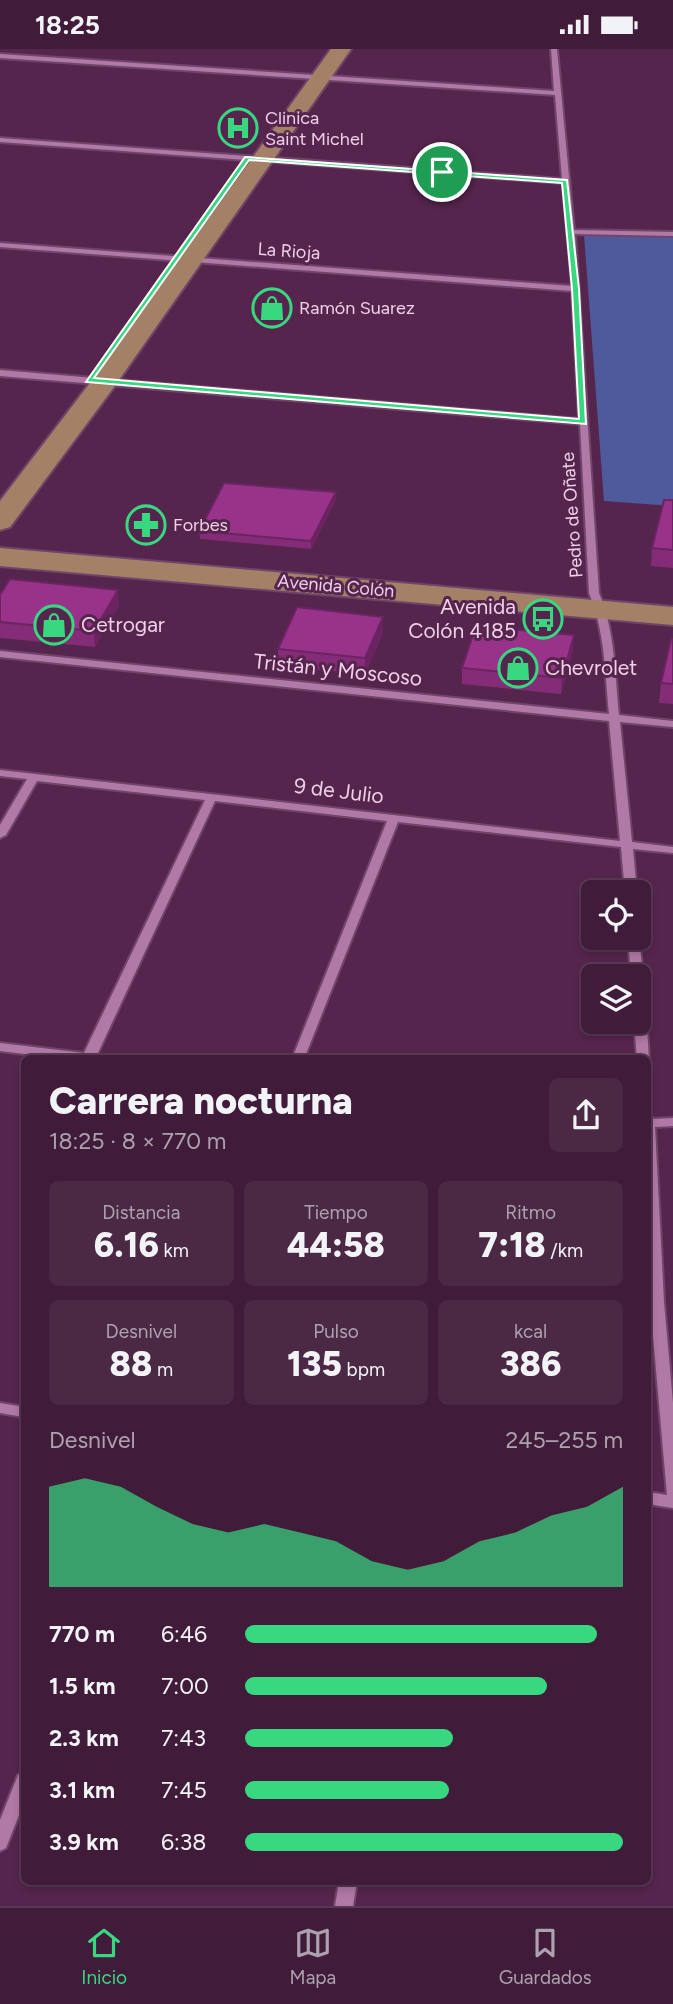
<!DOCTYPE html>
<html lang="es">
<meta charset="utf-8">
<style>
:root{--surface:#401c3a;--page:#4b2945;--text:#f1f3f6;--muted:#aea1af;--line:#593a54;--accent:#38d880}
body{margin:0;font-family:Figtree,sans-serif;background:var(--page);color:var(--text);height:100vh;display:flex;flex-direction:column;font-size:26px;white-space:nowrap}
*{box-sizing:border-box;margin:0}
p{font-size:23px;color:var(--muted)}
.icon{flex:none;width:38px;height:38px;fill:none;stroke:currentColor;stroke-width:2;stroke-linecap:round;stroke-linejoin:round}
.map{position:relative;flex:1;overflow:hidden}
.side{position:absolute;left:21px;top:1006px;width:630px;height:830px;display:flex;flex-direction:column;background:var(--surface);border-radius:10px;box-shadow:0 4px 10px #0003,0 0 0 2px var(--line)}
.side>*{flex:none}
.controls{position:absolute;left:581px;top:831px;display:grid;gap:14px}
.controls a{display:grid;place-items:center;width:70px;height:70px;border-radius:10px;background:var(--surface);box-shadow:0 4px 10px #0003,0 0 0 2px var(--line);font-size:35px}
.pin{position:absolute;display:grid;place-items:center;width:60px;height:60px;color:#fff;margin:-30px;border:4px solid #fff;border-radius:50%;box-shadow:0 2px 7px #0007}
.round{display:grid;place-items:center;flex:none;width:74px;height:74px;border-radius:10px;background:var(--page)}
.headline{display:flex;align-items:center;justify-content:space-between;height:119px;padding:0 28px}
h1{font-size:38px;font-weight:800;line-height:52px}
.figures{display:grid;grid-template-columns:repeat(3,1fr);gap:10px;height:119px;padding:7px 28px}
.figures div{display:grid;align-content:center;border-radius:10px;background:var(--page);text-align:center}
.figures b{font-size:35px;font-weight:800}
.figures small{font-size:19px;font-weight:400}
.figures p{font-size:19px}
.chart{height:196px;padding:14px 28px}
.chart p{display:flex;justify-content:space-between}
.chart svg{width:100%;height:126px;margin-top:7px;fill:var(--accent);opacity:.7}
ul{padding:0 28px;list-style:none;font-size:23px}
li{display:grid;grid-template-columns:112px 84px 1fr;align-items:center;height:52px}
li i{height:18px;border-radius:9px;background:var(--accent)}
.status{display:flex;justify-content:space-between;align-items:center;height:49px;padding:0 35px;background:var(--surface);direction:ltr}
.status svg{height:19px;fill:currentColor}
.tab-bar{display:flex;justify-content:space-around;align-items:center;height:98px;border-top:2px solid var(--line);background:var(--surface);font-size:19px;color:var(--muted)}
.tab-bar a{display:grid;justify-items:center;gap:4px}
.tab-bar .active{color:var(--accent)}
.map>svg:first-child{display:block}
.green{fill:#4e5a9c}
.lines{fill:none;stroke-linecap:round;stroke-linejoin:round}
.minor-casing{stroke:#704569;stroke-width:4}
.major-casing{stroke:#704569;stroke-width:4}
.minor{fill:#b179a6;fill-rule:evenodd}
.major{fill:#a48166;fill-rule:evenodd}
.wall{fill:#842c77}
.shaded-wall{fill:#6b2461}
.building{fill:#99338a;stroke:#6b2461;stroke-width:2}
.route{fill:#38d880;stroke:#fff;stroke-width:2;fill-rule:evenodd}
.labels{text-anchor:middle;stroke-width:6;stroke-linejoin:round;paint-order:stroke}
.far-poi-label{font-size:18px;fill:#efd0e8;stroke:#56254e;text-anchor:start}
.far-street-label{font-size:18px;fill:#efd0e8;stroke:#56254e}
.poi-label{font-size:21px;fill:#efd0e8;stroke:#56254e;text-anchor:start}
.street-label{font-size:21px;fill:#efd0e8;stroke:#56254e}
</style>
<div class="status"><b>18:25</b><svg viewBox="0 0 49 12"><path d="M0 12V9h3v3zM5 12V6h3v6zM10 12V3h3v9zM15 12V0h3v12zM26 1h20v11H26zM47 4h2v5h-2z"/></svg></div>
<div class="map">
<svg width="673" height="1857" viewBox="0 0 673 1857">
<rect width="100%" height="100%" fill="#56254e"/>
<!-- green -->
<path class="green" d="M584,186l89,2v269l-69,-5z"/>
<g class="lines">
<!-- minor casing -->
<g class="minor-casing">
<path id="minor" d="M551,0h6l17,181 99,2v4l-98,-2 24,359c16,38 16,81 20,122l54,6v6l-53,-5 12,120 41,5v6l-40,-4 4,44h-12l-4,-46 -223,-25 -94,237h-12l95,-238 -172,-20 -118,254 9,1 1,3h-41l-66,-8v-8l84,10 121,-253 -168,-19 -31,54 -6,3v-13l27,-46 -27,-3v-6l620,71 -11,-120 -609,-64v-6l609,63c-4,-41 -4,-83 -20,-121l-9,-169 -580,-48v-6l579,49 -7,-128 -572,-44v-4l572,43 -9,-103 -563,-41v-4l562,41 -7,-84 -555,-37v-4l554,37z
M639,887l4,41 -4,3v-3h-8l-3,-39h11z
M639,945l6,4 4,61 -1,3v-3h-11l-3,-37h5z
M648,1066l6,4 19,-1v8l-18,1 9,175 9,101v105l-25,-4v-12l19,3 -17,-193 -2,-51z
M0,1354l24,4v10l-24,-4z
M24,1724v29l-18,46 -6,3v-31l18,-45z
M339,1832h18l-4,25h-18z"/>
</g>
<!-- major casing -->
<g class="major-casing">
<path id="major" d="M331,0h20l-237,338 -104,140 -10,3v-29l96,-126z
M0,499l673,59v18l-673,-59z"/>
</g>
<!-- minor -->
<use href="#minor" class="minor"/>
<!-- major -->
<use href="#major" class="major"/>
</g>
<!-- wall -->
<path class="wall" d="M336,450l-25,50 -111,-10 -1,-8z
M673,451v68l-22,-2 1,-18z
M0,546l119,11 -24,41 -95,-9z
M383,568v16l-18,41 -87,-8v-17z
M673,590v65l-14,-1 2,-20z
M573,602l-12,43 -99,-10v-16z"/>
<!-- shaded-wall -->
<path class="shaded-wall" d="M336,443v7l-25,50v-8z
M118,541l1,16 -24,41 -1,-16z
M383,568v16l-18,41v-16z
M574,586l-1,16 -12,43 1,-16z"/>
<!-- building -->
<path class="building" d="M224,434l112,9 -25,49 -112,-10z
M664,451h9v50l-21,-2z
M10,530l108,11 -24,41 -94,-9v-27z
M297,558l86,10 -18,41 -87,-9z
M476,577l98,9 -12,43 -100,-10z
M671,590h2v45l-12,-1z"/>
<!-- route -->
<path class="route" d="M245,108l322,23 12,109 7,135 -500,-42zM249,111l313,23 10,106 7,130 -485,-41z"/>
<!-- icons -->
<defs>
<g id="hospital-ring" transform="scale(2.0125)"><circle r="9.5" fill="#56254e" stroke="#38d880" stroke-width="1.5"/><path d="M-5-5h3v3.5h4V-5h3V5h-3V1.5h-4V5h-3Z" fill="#38d880"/></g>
<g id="shop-ring" transform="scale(2.0125)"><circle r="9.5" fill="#56254e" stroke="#38d880" stroke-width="1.5"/><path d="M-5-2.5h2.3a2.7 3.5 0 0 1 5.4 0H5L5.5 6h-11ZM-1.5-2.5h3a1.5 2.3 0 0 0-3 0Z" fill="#38d880"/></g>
<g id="pharmacy-ring" transform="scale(2.0125)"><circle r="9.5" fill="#56254e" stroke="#38d880" stroke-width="1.5"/><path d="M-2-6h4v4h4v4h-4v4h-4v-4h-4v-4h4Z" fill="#38d880"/></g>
<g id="bus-ring" transform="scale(2.0125)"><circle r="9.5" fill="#56254e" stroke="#38d880" stroke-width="1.5"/><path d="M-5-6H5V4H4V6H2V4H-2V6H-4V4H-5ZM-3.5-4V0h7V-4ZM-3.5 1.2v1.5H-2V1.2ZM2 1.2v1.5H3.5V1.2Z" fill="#38d880"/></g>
</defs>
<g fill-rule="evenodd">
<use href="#hospital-ring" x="238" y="79"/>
<use href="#shop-ring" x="272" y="259"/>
<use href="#pharmacy-ring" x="146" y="476"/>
<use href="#bus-ring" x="543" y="570"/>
<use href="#shop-ring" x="54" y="576"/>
<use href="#shop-ring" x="518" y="619"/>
</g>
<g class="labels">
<!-- far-poi labels -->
<g class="far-poi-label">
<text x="265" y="75">Clinica<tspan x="265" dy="21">Saint Michel</tspan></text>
<text x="299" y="265">Ramón Suarez</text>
<text x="173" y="482">Forbes</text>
</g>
<!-- far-street labels -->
<g class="far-street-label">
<text transform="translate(289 202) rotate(4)" y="6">La Rioja</text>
<text transform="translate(572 466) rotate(-94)" y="6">Pedro de Oñate</text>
<text transform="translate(336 537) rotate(5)" y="6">Avenida Colón</text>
</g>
<!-- poi labels -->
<g class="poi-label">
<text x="516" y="565" text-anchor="end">Avenida<tspan x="516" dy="24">Colón 4185</tspan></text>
<text x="81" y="583">Cetrogar</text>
<text x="545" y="626">Chevrolet</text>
</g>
<!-- street labels -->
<g class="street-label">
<text transform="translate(338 621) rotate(6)" y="7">Tristán y Moscoso</text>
<text transform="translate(339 742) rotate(7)" y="7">9 de Julio</text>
</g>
</g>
</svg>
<div class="controls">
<a><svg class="icon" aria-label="locate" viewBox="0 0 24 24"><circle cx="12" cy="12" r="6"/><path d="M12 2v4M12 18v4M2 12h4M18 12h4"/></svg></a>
<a><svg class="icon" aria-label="layers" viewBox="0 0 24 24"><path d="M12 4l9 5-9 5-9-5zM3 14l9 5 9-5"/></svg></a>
</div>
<div class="pin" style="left:442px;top:123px;background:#1e9e55"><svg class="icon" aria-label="arrive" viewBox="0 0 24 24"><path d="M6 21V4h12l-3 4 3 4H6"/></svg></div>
<section class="side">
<div class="headline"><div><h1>Carrera nocturna</h1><p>18:25 · 8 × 770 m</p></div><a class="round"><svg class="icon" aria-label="share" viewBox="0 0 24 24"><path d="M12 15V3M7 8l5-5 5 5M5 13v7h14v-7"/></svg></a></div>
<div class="figures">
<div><p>Distancia</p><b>6.16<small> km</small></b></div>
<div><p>Tiempo</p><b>44:58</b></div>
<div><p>Ritmo</p><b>7:18<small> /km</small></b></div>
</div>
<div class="figures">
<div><p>Desnivel</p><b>88<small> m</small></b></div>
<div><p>Pulso</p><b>135<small> bpm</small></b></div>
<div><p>kcal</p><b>386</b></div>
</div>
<div class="chart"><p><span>Desnivel</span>245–255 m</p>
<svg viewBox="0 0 160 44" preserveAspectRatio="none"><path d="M0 44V9L10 6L20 9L30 16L40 22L50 25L60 22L70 25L80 28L90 35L100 38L110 35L120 28L130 25L140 19L150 16L160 9V44z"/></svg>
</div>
<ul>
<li><b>770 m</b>6:46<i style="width:93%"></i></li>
<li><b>1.5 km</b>7:00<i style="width:80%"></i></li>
<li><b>2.3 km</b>7:43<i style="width:55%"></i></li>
<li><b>3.1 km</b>7:45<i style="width:54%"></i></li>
<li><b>3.9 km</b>6:38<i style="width:100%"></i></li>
</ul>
</section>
</div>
<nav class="tab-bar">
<a class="active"><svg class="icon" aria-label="home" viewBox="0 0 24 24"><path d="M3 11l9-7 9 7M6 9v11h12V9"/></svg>Inicio</a>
<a><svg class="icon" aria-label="map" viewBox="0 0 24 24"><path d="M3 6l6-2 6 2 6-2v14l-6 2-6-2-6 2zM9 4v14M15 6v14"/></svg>Mapa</a>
<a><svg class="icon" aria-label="saved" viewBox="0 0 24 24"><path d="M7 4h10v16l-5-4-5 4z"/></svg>Guardados</a>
</nav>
